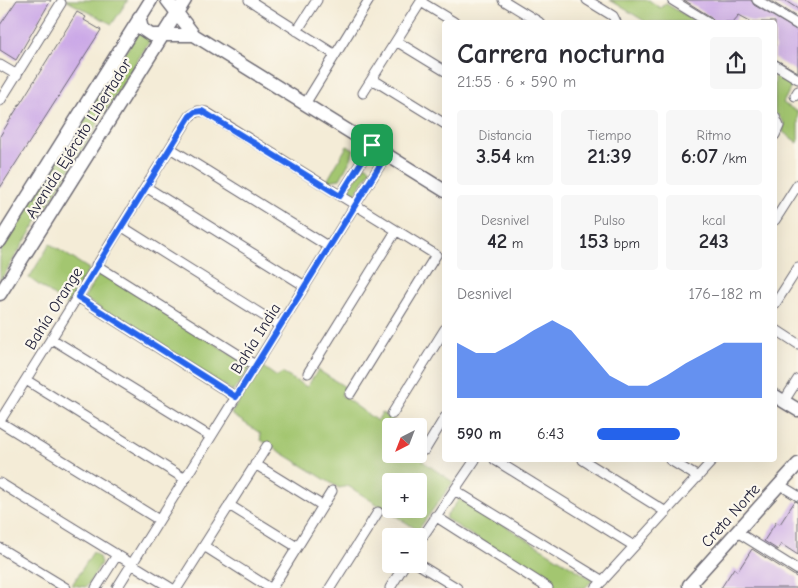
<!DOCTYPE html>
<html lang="es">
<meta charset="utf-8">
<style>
:root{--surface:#fff;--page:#f7f7f7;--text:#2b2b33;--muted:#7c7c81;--accent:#2563eb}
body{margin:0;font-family:"Comic Neue",sans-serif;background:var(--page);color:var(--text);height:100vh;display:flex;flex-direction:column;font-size:19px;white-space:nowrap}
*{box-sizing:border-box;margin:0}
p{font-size:16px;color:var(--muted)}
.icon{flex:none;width:28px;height:28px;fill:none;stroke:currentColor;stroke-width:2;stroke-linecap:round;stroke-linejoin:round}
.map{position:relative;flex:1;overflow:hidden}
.panel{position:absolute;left:442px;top:20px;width:335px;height:442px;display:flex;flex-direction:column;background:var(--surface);border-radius:5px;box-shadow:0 5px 20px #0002}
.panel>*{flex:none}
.needle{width:32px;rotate:222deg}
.buttons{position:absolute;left:382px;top:418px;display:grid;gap:10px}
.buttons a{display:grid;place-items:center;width:45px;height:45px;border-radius:5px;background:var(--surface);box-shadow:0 5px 20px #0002;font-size:25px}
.pin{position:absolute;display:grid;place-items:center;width:42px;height:42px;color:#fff;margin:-21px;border-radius:10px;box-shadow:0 2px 8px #0006}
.round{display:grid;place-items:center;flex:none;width:52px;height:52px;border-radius:5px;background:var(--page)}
.overview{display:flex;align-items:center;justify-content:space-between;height:85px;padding:0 15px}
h1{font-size:28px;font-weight:600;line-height:38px}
.stats{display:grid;grid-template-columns:repeat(3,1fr);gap:8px;height:85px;padding:5px 15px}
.stats div{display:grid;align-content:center;border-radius:5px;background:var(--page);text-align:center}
.stats b{font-size:21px;font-weight:600}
.stats small{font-size:14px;font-weight:400}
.stats p{font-size:14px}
.chart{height:140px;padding:10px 15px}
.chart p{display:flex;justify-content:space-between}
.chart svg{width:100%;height:90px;margin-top:5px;fill:var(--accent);opacity:.7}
ul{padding:0 15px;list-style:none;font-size:16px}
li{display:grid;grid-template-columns:80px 60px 1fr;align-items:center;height:38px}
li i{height:12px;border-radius:6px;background:var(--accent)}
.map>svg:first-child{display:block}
.green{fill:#a3c670;stroke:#627456;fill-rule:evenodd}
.building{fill:#cba8e7}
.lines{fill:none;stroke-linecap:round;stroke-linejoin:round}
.street-casing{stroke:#6c6972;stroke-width:11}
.secondary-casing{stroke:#6c6972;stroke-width:15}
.street{stroke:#fff;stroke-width:9}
.secondary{stroke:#fff;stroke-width:12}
.route-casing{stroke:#fff;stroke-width:10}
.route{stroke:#2563eb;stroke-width:6}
.labels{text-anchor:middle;stroke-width:4.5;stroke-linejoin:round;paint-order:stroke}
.street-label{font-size:16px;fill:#22223b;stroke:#fbf7ec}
</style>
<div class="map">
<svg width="798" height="588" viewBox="0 0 798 588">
<rect width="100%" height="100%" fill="#fbf7ec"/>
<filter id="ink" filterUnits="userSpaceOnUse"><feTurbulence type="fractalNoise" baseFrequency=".02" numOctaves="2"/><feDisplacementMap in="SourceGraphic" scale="10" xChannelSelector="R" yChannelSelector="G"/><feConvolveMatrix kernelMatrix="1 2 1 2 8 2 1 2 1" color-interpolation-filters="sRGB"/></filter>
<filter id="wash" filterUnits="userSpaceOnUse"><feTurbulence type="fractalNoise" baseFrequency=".0096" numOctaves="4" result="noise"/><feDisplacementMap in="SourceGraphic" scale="20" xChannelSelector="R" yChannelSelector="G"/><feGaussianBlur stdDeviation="1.12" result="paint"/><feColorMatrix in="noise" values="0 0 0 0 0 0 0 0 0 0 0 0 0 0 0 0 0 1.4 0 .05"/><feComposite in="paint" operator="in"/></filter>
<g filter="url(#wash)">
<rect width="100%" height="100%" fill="#f4ecd7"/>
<!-- green -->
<path class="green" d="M65,0h63l-16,24z
M610,0h39l11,8 5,-5 31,19h-50z
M139,31l13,6 -152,244v-29z
M775,72l18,11 -10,20 15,9v31l-15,-11 1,-9 -9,-11z
M347,146l7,3 -3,10 -11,20 -13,2z
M365,165l6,4 -16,25 -7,-4z
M50,244l39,25 -22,36 -38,-27z
M101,271l150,96 -18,24 -149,-93z
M260,365l17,12 5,-4 25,14 11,-17 27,17 -4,8 36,26 5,-8 20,13h-11v28h26l8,9 28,19 -35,48 -70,-44 -9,2 -78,-48 -1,-7 -29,-19zM391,481h28v28h-28z
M460,498l133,82 -8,8h-31l-109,-70z
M93,552l6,5 2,6 -13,22 -3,2 -13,-2z"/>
<g id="blocks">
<!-- building -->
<path class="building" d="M17,0h34l-35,60 -16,-10v-25z
M684,0h67l3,5 44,26v41l-23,-13v-37h-23l-13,-7 -6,7h-19l-3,-5z
M769,0h15l14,9v9z
M77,12l9,5 -2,3 17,10 -101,158v-52z
M795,501l3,1v53l-17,-11 -3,6 -14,-9 12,-19 4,2z
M752,549l46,29v10h-77l13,-20 4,3z"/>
</g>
</g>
<g filter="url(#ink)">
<use href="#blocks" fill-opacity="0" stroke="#6c6972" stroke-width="1"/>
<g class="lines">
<!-- street casing -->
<g class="street-casing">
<path id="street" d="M249,0l85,54
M503,0l36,22
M587,0l26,16 3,6
M672,0l36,22
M757,0l41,25
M421,2l33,20
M297,31l20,-31
M396,41l49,30
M0,65l17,10
M775,65l23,14
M372,79l73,45
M363,93l59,-93
M795,96l3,-5
M0,101l61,-98
M305,104l64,-104
M775,117l4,9 -4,9
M170,148l159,99
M146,187l159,99
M340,196l32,-51
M775,220l23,-36
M121,226l159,100
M96,265l159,100
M78,297l158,100
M775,304l23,-36
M775,329l23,15
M52,339l159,98
M308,373l88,-142
M26,380l159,99
M784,401l14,-22
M392,414l53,-85
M0,421l190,-305 8,-5 8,1 230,143 -86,139
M0,422l159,98
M425,450l20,-33
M495,460l139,86
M583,460l83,52
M670,460l28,17
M255,464l68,42
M0,483l171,105
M780,485l18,11
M456,491l147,90
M229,505l68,42
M435,516l113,72
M737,532l61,38
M419,542l56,-82
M204,546l66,42
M0,548l66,40
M418,564l39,24
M96,588l21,-33
M117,588l270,-434
M177,588l90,-142
M272,588l60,-97
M330,588l48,-76
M390,588l15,-24
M596,588l117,-128"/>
</g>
<!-- secondary casing -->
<g class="secondary-casing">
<path id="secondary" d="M167,0l27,35 251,156
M139,17l3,12 9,6h43
M0,241l151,-241
M0,294l185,-294
M775,396l23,14
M694,588l-5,-3 109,-121"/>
</g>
<!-- street -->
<use href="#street" class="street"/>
<!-- secondary -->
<use href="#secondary" class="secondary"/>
</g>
</g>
<g class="lines" filter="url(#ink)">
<!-- route casing -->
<g class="route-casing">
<path id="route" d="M202,111l138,85 32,-51 15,9 -151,243 -158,-100 112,-181 5,-4z"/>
</g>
<!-- route -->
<use href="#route" class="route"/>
</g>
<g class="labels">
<!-- street labels -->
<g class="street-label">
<text transform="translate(78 138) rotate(-58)" y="6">Avenida Ejército Libertador</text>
<text transform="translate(53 308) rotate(-58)" y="6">Bahía Orange</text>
<text transform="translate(255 338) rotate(-58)" y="6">Bahía India</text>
<text transform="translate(730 515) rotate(-48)" y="6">Creta Norte</text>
</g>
</g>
</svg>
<div class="buttons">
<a><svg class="needle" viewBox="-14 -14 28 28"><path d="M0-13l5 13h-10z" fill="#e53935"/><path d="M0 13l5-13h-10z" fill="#7c7c81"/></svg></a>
<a>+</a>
<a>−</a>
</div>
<div class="pin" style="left:372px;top:145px;background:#1e9e55"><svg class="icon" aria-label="arrive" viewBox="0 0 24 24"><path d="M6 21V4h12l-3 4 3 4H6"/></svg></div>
<section class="panel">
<div class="overview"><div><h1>Carrera nocturna</h1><p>21:55 · 6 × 590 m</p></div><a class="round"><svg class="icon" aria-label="share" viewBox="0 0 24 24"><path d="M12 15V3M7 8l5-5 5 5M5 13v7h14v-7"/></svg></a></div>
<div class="stats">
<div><p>Distancia</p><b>3.54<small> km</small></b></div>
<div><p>Tiempo</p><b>21:39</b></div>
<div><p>Ritmo</p><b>6:07<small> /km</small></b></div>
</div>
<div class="stats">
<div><p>Desnivel</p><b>42<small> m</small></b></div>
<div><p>Pulso</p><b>153<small> bpm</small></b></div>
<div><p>kcal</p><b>243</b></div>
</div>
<div class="chart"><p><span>Desnivel</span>176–182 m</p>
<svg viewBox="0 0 160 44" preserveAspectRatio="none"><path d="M0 44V17L10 22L20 22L30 17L40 11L50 6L60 11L70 22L80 33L90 38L100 38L110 33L120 27L130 22L140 17L150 17L160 17V44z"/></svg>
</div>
<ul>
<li><b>590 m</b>6:43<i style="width:50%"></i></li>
</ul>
</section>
</div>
